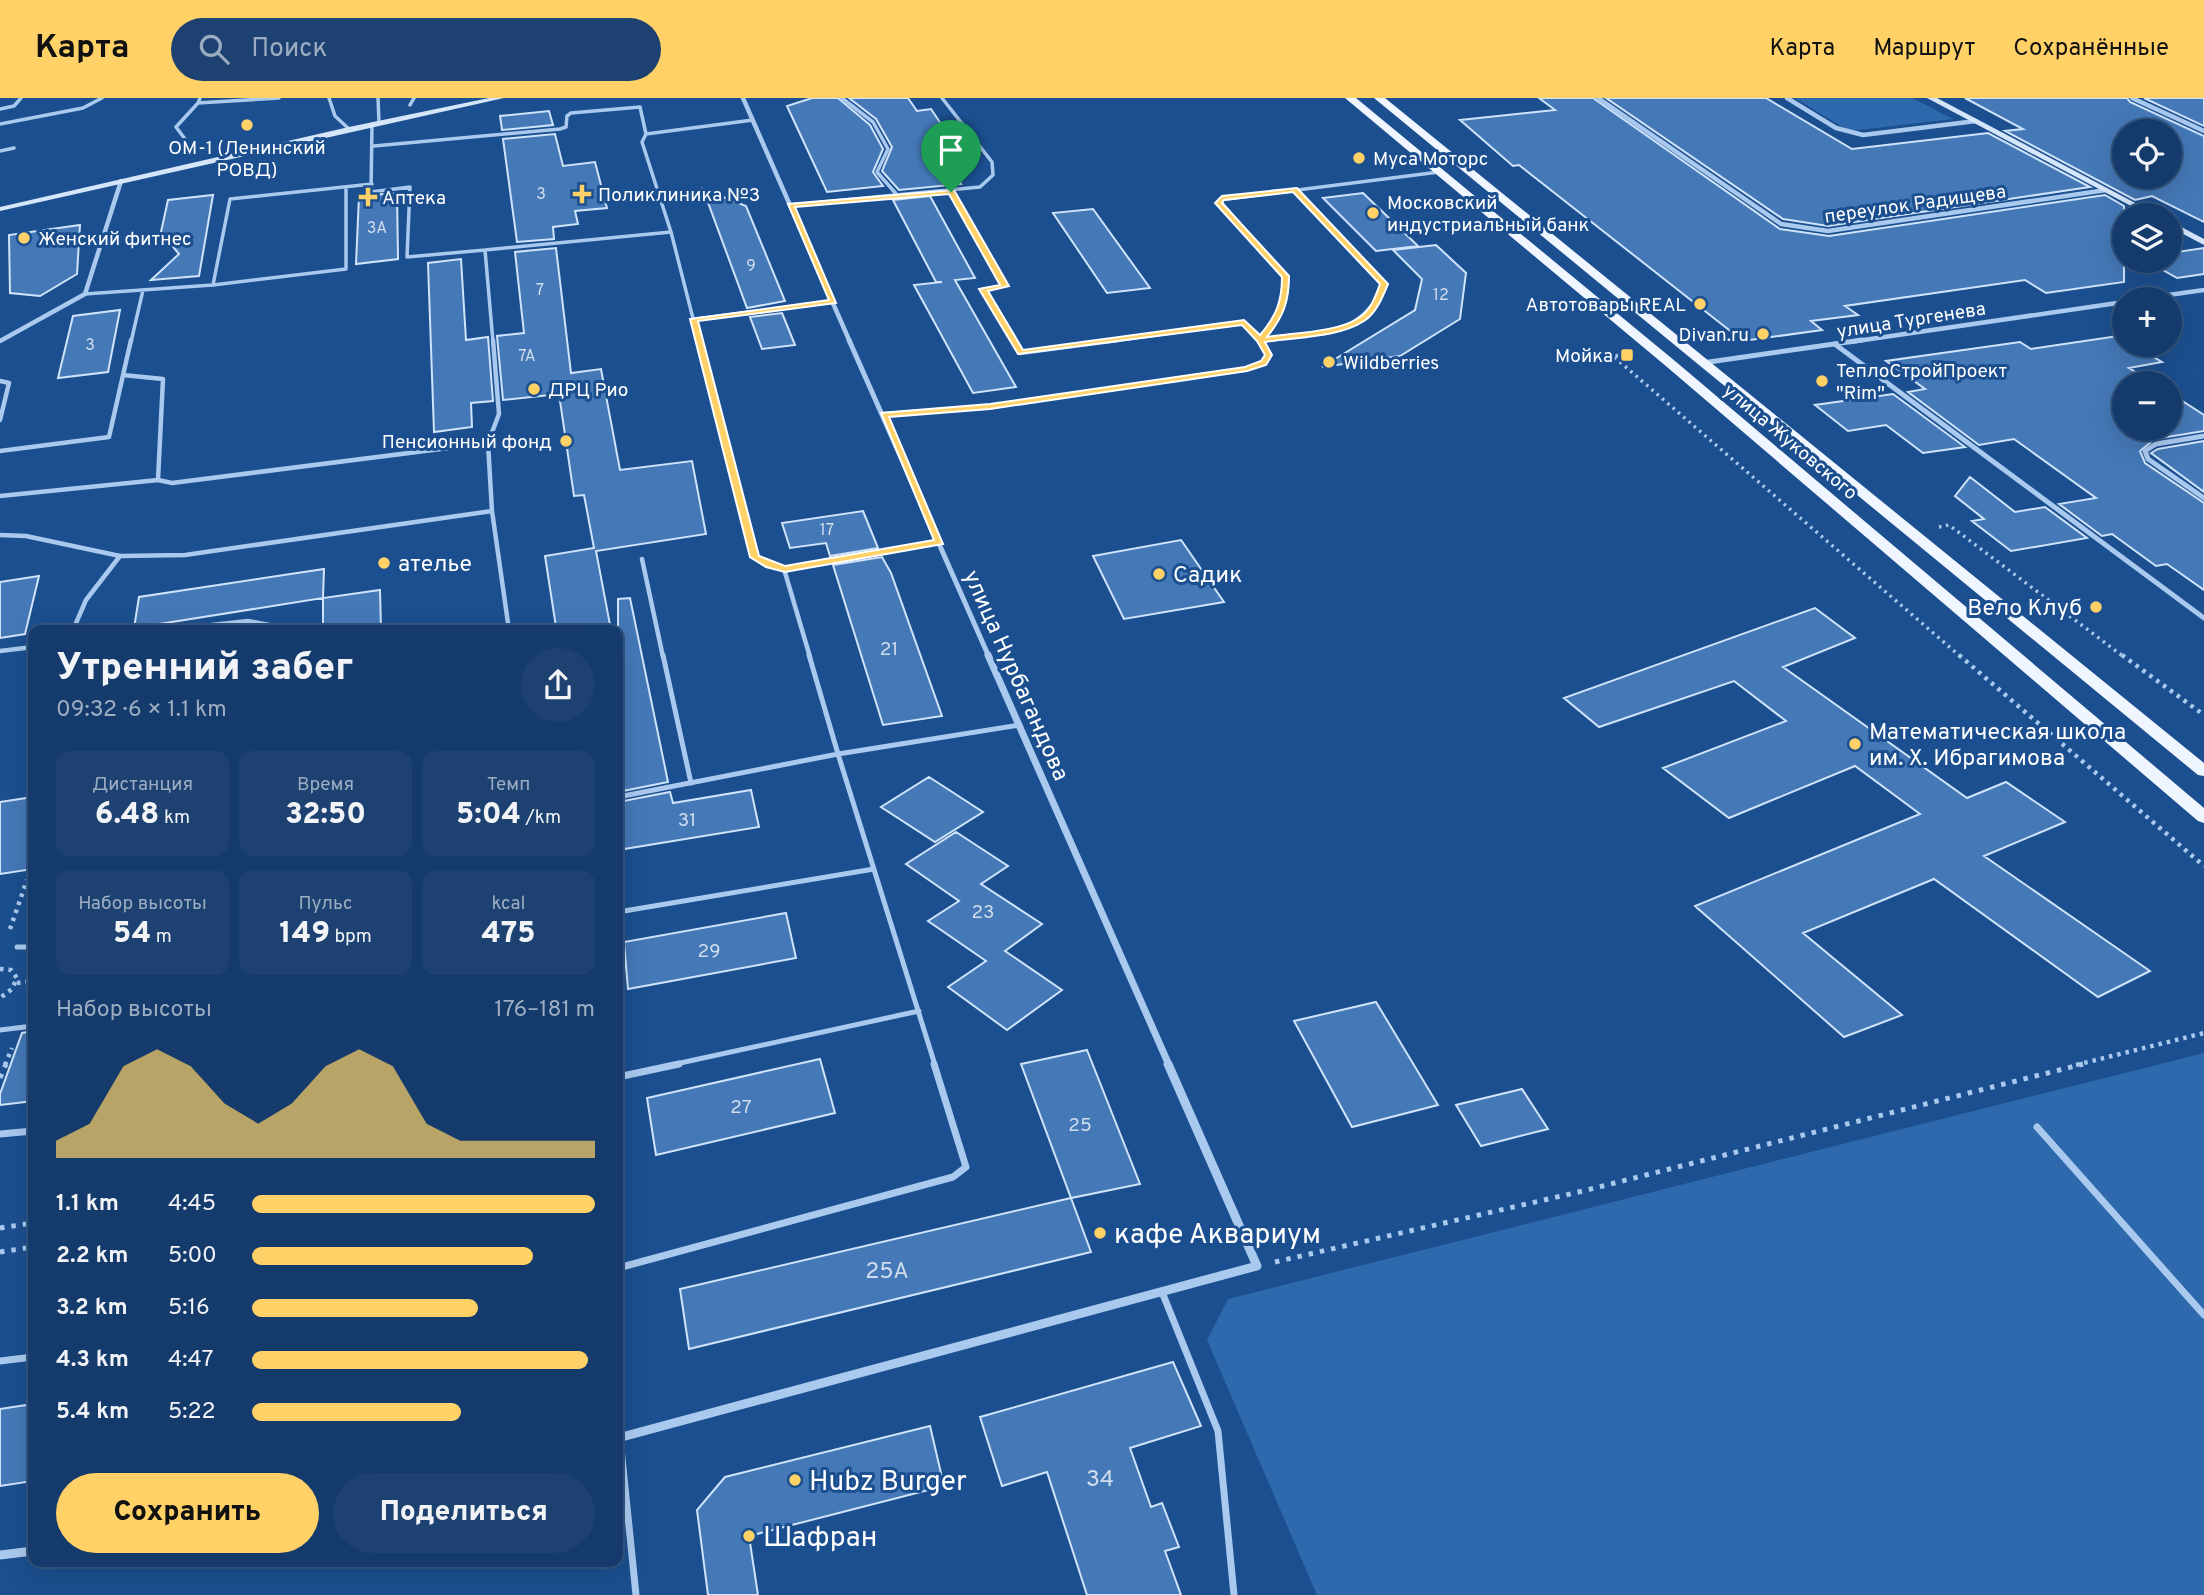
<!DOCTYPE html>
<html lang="ru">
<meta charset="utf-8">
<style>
:root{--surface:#143b6b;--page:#1d4271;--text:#f1f3f6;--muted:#9dadc1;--line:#33557e;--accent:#ffd166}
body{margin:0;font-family:Overpass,sans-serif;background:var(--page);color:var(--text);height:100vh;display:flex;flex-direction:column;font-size:26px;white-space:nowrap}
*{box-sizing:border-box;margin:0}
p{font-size:23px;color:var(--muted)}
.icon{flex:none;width:38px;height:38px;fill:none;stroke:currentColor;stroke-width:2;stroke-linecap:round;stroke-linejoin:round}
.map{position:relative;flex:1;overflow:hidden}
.details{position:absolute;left:28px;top:527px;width:595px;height:942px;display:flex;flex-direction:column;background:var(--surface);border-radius:14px;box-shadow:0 7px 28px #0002,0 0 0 2px var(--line)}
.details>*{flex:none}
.buttons{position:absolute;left:2112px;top:21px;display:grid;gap:14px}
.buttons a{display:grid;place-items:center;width:70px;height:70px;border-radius:50%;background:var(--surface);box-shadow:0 7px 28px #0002,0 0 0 2px var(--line);font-size:35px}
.pin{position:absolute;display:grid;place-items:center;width:60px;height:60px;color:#fff;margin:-72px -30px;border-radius:50% 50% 50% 0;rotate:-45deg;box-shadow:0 0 7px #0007}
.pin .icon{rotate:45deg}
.round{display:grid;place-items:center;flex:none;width:74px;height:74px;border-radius:37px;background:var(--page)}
.summary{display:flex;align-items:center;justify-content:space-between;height:119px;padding:0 28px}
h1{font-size:38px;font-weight:800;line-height:52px}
.figures{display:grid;grid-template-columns:repeat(3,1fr);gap:10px;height:119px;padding:7px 28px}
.figures div{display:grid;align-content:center;border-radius:14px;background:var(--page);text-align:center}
.figures b{font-size:30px;font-weight:800}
.figures small{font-size:19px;font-weight:400}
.figures p{font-size:19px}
.chart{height:196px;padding:14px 28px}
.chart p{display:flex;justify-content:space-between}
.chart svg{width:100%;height:126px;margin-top:7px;fill:var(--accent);opacity:.7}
.cta{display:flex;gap:14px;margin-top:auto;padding:14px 28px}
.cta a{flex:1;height:80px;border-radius:42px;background:var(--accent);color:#111;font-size:28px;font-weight:800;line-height:80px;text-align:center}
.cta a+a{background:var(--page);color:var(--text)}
ul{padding:0 28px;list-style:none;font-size:23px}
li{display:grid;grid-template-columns:112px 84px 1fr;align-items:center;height:52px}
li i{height:18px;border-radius:9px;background:var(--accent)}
header{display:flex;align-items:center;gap:42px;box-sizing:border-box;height:98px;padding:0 35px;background:var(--accent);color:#111}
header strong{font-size:33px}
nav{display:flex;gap:38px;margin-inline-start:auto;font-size:24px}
.search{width:490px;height:63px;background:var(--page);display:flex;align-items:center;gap:18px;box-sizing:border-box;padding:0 24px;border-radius:38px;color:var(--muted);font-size:26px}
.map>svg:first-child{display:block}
.green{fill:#2e69ad}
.building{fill:#4478b7;stroke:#cfe3fa;stroke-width:2;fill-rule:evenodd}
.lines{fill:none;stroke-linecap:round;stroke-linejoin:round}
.path-far2{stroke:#a9c9ee;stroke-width:3.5;stroke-dasharray:2.5 4.5;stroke-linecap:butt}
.path-far1{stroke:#a9c9ee;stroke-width:4.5;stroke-dasharray:3.5 5;stroke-linecap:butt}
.path{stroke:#a9c9ee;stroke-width:5;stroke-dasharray:4.5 7;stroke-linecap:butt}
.lane-far3{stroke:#a9c9ee;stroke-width:3.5}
.lane-far2{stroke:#a9c9ee;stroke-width:4.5}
.lane-far1{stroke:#a9c9ee;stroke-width:5}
.lane{stroke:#a9c9ee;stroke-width:7}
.street-far3{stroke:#a9c9ee;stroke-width:4.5}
.street-far2{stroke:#a9c9ee;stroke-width:5}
.street-far1{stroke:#a9c9ee;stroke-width:7}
.street{stroke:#a9c9ee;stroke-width:9}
.secondary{fill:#d6e6fa;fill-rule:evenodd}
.primary{fill:#f0f6ff;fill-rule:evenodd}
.route{fill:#ffd166;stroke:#fff;stroke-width:2;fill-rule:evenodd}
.poi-dot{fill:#ffd166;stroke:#1b4f8f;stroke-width:2.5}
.labels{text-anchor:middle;stroke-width:6;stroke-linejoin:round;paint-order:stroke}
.far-number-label{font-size:16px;fill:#d0dded}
.far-poi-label{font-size:19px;fill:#fff;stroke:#1b4f8f;text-anchor:start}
.far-street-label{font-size:19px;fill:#fff;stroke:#1b4f8f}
.number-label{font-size:19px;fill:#d0dded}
.poi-label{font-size:23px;fill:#fff;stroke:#1b4f8f;text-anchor:start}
.street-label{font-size:23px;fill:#fff;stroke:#1b4f8f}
.near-number-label{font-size:23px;fill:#d0dded}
.near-poi-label{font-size:28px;fill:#fff;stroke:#1b4f8f;text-anchor:start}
</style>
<header>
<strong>Карта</strong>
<div class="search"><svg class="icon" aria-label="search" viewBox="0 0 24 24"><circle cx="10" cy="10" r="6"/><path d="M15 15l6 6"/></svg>Поиск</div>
<nav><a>Карта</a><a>Маршрут</a><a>Сохранённые</a></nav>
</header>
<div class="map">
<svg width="2204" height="1497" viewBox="0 0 2204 1497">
<rect width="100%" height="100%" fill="#1b4f8f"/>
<!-- green -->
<path class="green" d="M1795,0h117l41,21 -104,12z
M2204,955v542h-887l-110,-255 21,-41z"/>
<!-- building -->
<path class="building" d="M812,0h26l32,27 13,24 -10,23 10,14 -56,6 -40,-86z
M849,0h59l9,13 14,-2 33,49 -19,2 16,24 -62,6 -17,-19 10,-24 -16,-28z
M1539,0h54l187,131 49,7 276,-41 19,11v76l-78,11 -21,-13 -180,26 13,9 -47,6 11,9 -79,11 -224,-176 -6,1 -53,-46 95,-10z
M1606,0h160l86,51 136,-16 102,54 -262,39 -45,-7z
M1965,0h162l3,4 74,34v86l-52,-26 -17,4 -130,-69 18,-2zM2124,33h46v46h-46z
M2144,0h60v28z
M549,13l4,14 -51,5 -2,-14z
M555,36l8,32 32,-4 12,46 -32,3 3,13 -25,3 1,12 -37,3 -14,-103z
M703,91l43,17 39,95 -38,7z
M397,95l1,66 -42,5 3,-68z
M1363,95l55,53 -42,5 -53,-53z
M213,97l-14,81 -48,4 28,-26 -18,-22 7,-32z
M930,98l45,82 -20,2 61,107 -43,6 -59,-108 28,-3h-6l-43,-82z
M1093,111l57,79 -43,5 -54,-80z
M80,127l-3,49 -37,22 -30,-3 -1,-58z
M1436,147l30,28 -6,46 -60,37 -78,11 93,-57 7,-31 -29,-29z
M556,150l15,125 30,-4 19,101 72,-9 14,73 -110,17 15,79h-40l-1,-5 -14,2 -11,-71 49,-8 -10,-53 -10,1 -15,-102 -56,6 -6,-64 27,-3 -9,-81z
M2204,150v26l-27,4 -30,-17h23v-8z
M461,161l5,81 22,-3 5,64 -22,2 1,24 -38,5 -6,-169z
M120,212l-12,62 -50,6 15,-62z
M782,215l13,32 -33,4 -12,-32z
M2118,238l6,4v5h9l29,17 -33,6 25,15h-30v46h46v-36l34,22v16l-49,8 -15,12 5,12 59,40v87l-37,-26 -11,2 -44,-32 -10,2 -43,-32 37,-6 -82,-59 -35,6 -71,-53 17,-3 -39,-28 134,-19 11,7z
M1893,296l72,53 -42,6 -37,-28 -38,6 -33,-26z
M2204,343v51l-53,-39 7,-4z
M1970,379l45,35 30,-5 42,31 -76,13 -39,-30 12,-2 -29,-23z
M863,413l15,37 -48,8 -4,-13 -36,5 -8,-25z
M1181,442l43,62 -100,17 -31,-63z
M882,459l9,16 51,143 -59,9 -50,-160z
M324,471l-1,29 -189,30 5,-31z
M39,478l-14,58 -25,4v-56z
M380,492l1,40h-58v-32z
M630,500l38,184 -50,10v-193z
M1815,510l40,30 -72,29 184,131 39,-16 59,40 -81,34 166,115 -52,26 -164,-118 -131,54 99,82 -58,22 -149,-131 225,-92 -65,-48 -126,52 -66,-50 123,-47 -52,-40 -135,46 -35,-29z
M929,679l54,35 -48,30 -54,-35z
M751,692l8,37 -141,23v-48l52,-10 3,11z
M33,699v72l-33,5v-72z
M956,734l52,34 -27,18 61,40 -37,27 57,39 -55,40 -59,-43 38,-26 -58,-40 31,-20 -53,-37z
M786,815l10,45 -168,31 -4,-47z
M1376,904l62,103 -86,22 -58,-106z
M33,933v70l-33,4v-11l22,-61z
M1087,952l53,134 -69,14 -50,-134z
M820,961l15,54 -179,42 -9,-57z
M1522,991l26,40 -67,17 -25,-41z
M1071,1100l20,54 -402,97 -9,-60z
M1173,1264l28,64 -71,22 21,59 11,-4 17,44 -14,4 16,44h-94l-40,-123 -45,14 -22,-69z
M33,1306v77l-33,5v-77z
M930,1328l14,60 -195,50 9,59h-50l-11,-85 28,-33z"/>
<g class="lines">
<!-- path-far2 -->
<path class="path-far2" d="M1625,257l-12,1 348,301
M1939,429l10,-2 175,132"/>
<!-- path-far1 -->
<path class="path-far1" d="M1959,557l245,211
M2122,557l82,60
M10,831l17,-49
M0,871l11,1 6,8 -5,11 -12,9
M17,885l16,-2
M5,967l7,-17
M2076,967l128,-32"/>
<!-- path -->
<path class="path" d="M0,980l6,-14
M0,1130l33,-5
M0,1154l33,-5
M1275,1164l308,-71 500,-127"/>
<!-- lane-far3 -->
<path class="lane-far3" d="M200,0l-2,5 81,-5
M329,0l6,18 14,13
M378,0l1,24
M842,0l31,24 15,27 -11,23 21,24
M410,7l4,-7
M0,11l14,-3 7,-8
M0,26l83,-16 19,-10
M372,26l-1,68 39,-5 -3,70 78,-7 8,92
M646,36l107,-14
M185,41l-9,-12 22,-24
M374,48l186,-17 6,-2 1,-11 4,-3 69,-6 6,27 -4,8 29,90 28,110
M0,53l14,-3
M951,94l54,94 -22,3 30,53
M791,107l189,-18 13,-12 -1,-13 -50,-64
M485,152l186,-18
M213,187l133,-16v-82
M85,196l128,-9 17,-86 142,-15
M694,221l140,-17
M1260,242l20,-29 5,-35 -66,-76 220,-28
M1260,242c53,-7 100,1 124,-56l-89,-95
M131,244l12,-52
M1105,244l139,-19 17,19"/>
<!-- lane-far2 -->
<path class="lane-far2" d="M493,242l6,74 -11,29 4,68 17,119
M699,242l56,217 29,12 26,88
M1012,242l8,13 98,-13
M123,277l40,4 -5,101
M0,283l9,2 -9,37
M884,316l106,-7 257,-38 16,-6 6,-8 -9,-15
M0,353l109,-14 22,-97
M0,398l158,-16 14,3 316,-40
M0,437l26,1 94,20 65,-1 307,-44
M642,461l21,98
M784,471l155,-27
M73,532l13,-30 34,-44
M167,532l81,-9 47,9
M0,553l33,-4"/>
<!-- lane-far1 -->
<path class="lane-far1" d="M663,557l28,128
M809,557l29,99 182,-29
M618,699l220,-43 97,311
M618,814l256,-43
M17,849h16
M0,932l33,-4
M671,967l248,-54"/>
<!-- lane -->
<path class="lane" d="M618,979l61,-13
M2037,1029l167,188
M0,1036l33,-3
M618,1170l335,-91 13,-10 -32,-103
M1162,1194l56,139 16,164
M0,1263l33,-4
M620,1340l16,157"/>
<!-- street-far3 -->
<path class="street-far3" d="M743,0l107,244
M1598,0l183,126 47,7 278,-41
M1787,0l49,30 27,7 113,-14
M2132,0l72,33
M2140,201l64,-9
M0,243l85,-47 36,-113
M1850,244l274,-40"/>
<!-- street-far2 -->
<path class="street-far2" d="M849,242l140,317
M1836,247l368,273
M1702,265l160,-23
M2204,338l-48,8 -11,7 3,8 56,39"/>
<!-- street-far1 -->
<path class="street-far1" d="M988,557l181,410"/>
<!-- street -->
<path class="street" d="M618,1322l2,17
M618,1340l639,-172 -89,-202
M0,1457l33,-4"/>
<!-- secondary -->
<path class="secondary" d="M489,0h15l-504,113v-4l349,-80z
M1927,0h10l221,117h-10z
M2170,123l34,18v6l-34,-18z"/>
<!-- primary -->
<path class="primary" d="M1345,0h11l319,263 529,447v15l-6,-2 -531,-454z
M1374,0h11l819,665v13l-6,-1z"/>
</g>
<!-- route -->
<path class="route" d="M1297,90l91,96c-5,12 -12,30 -24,37 -26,17 -69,16 -99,21l7,13 -6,10 -19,6 -257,38 -101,8 54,127 -158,28 -19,-5 -16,-10 -60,-238 139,-19 -41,-96 166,-14 55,96 -21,5 35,59 221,-30 16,15c16,-19 22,-33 22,-58l-67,-74 7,-7zM1293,94l87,92c-4,11 -9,26 -20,33 -19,15 -69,16 -93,20 16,-20 22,-35 22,-61l-67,-73 2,-3zM949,96l51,91 -21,4 39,65 224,-29 15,16 8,14 -4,6 -16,6 -255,37 -109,9 53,127 -149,26 -26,-10 -61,-235 138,-18 -41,-96z"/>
<!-- markers -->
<g class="poi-dot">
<circle cx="247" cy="27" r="7"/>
<circle cx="1359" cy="60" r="7"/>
<path d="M578.5 85.5h7v7h7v7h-7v7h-7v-7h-7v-7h7z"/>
<path d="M364.5 88.5h7v7h7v7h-7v7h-7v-7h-7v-7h7z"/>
<circle cx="1373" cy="115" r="7"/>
<circle cx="24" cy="140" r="7"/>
<circle cx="1700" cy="206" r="7"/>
<circle cx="1763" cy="236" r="7"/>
<rect x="1620" y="250" width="14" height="14" rx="3.5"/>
<circle cx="1329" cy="264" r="7"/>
<circle cx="1822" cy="283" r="7"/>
<circle cx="534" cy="291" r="7"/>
<circle cx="566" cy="343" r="7"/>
<circle cx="384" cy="465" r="7"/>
<circle cx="1159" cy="476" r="7"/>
<circle cx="2096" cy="509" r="7"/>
<circle cx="1855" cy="646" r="7"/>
<circle cx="1100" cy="1135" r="7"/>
<circle cx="795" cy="1382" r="7"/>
<circle cx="749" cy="1438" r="7"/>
</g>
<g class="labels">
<!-- far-number labels -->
<g class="far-number-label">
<text x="541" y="101">3</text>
<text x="377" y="135">3А</text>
<text x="751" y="173">9</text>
<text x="540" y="197">7</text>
<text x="1441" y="202">12</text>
<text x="90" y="252">3</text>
<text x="527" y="263">7А</text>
<text x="827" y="437">17</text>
</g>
<!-- far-poi labels -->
<g class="far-poi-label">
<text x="247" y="56" text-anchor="middle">ОМ-1 (Ленинский<tspan x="247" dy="22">РОВД)</tspan></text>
<text x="1373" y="67">Муса Моторс</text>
<text x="598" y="103">Поликлиника №3</text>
<text x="382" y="106">Аптека</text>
<text x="1387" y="111">Московский<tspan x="1387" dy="22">индустриальный банк</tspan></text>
<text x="38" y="147">Женский фитнес</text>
<text x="1686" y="213" text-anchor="end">Автотовары REAL</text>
<text x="1749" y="243" text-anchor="end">Divan.ru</text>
<text x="1613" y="264" text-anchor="end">Мойка</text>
<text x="1343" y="271">Wildberries</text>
<text x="1836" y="279">ТеплоСтройПроект<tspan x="1836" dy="22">"Rim"</tspan></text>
<text x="548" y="298">ДРЦ Рио</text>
<text x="552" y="350" text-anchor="end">Пенсионный фонд</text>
</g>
<!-- far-street labels -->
<g class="far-street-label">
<text transform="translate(1915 105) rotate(-8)" y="7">переулок Радищева</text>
<text transform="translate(1911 221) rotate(-9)" y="7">улица Тургенева</text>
<text transform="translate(1791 343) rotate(40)" y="7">улица Жуковского</text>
</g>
<!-- number labels -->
<g class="number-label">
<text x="889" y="557">21</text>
<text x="687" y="728">31</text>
<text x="983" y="820">23</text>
<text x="709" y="859">29</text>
<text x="741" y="1015">27</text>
<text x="1080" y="1033">25</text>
</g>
<!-- poi labels -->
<g class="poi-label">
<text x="398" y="473">ателье</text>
<text x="1173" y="484">Садик</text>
<text x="2082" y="517" text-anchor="end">Вело Клуб</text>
<text x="1869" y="641">Математическая школа<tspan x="1869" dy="26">им. Х. Ибрагимова</tspan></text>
</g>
<!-- street labels -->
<g class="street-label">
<text transform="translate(1017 577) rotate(66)" y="8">улица Нурбагандова</text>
</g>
<!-- near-number labels -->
<g class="near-number-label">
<text x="887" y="1180">25А</text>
<text x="1100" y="1388">34</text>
</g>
<!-- near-poi labels -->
<g class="near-poi-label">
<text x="1114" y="1145">кафе Аквариум</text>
<text x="809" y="1392">Hubz Burger</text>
<text x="763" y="1448">Шафран</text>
</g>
</g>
</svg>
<div class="buttons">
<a><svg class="icon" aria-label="locate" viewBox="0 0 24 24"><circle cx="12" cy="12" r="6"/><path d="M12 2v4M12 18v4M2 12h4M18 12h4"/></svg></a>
<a><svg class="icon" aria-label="layers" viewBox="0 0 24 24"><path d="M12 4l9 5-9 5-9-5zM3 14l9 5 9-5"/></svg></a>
<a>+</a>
<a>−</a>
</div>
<div class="pin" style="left:951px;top:94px;background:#1e9e55"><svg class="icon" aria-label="arrive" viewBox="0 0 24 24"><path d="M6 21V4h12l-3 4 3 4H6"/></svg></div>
<section class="details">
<div class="summary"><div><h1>Утренний забег</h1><p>09:32 · 6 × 1.1 km</p></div><a class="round"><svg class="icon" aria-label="share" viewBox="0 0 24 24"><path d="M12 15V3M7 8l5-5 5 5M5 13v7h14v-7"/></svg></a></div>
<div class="figures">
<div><p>Дистанция</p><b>6.48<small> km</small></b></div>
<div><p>Время</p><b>32:50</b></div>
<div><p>Темп</p><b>5:04<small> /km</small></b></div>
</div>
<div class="figures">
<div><p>Набор высоты</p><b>54<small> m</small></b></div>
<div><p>Пульс</p><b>149<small> bpm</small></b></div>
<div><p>kcal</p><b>475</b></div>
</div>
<div class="chart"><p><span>Набор высоты</span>176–181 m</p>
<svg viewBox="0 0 160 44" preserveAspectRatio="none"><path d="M0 44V38L10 32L20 12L30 6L40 12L50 25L60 32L70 25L80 12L90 6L100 12L110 32L120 38L130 38L140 38L150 38L160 38V44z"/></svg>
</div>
<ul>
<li><b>1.1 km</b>4:45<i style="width:100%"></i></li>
<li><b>2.2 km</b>5:00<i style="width:82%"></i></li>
<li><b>3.2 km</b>5:16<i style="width:66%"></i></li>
<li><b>4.3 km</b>4:47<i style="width:98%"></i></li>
<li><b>5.4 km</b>5:22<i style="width:61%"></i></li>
</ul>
<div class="cta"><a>Сохранить</a><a>Поделиться</a></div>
</section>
</div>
